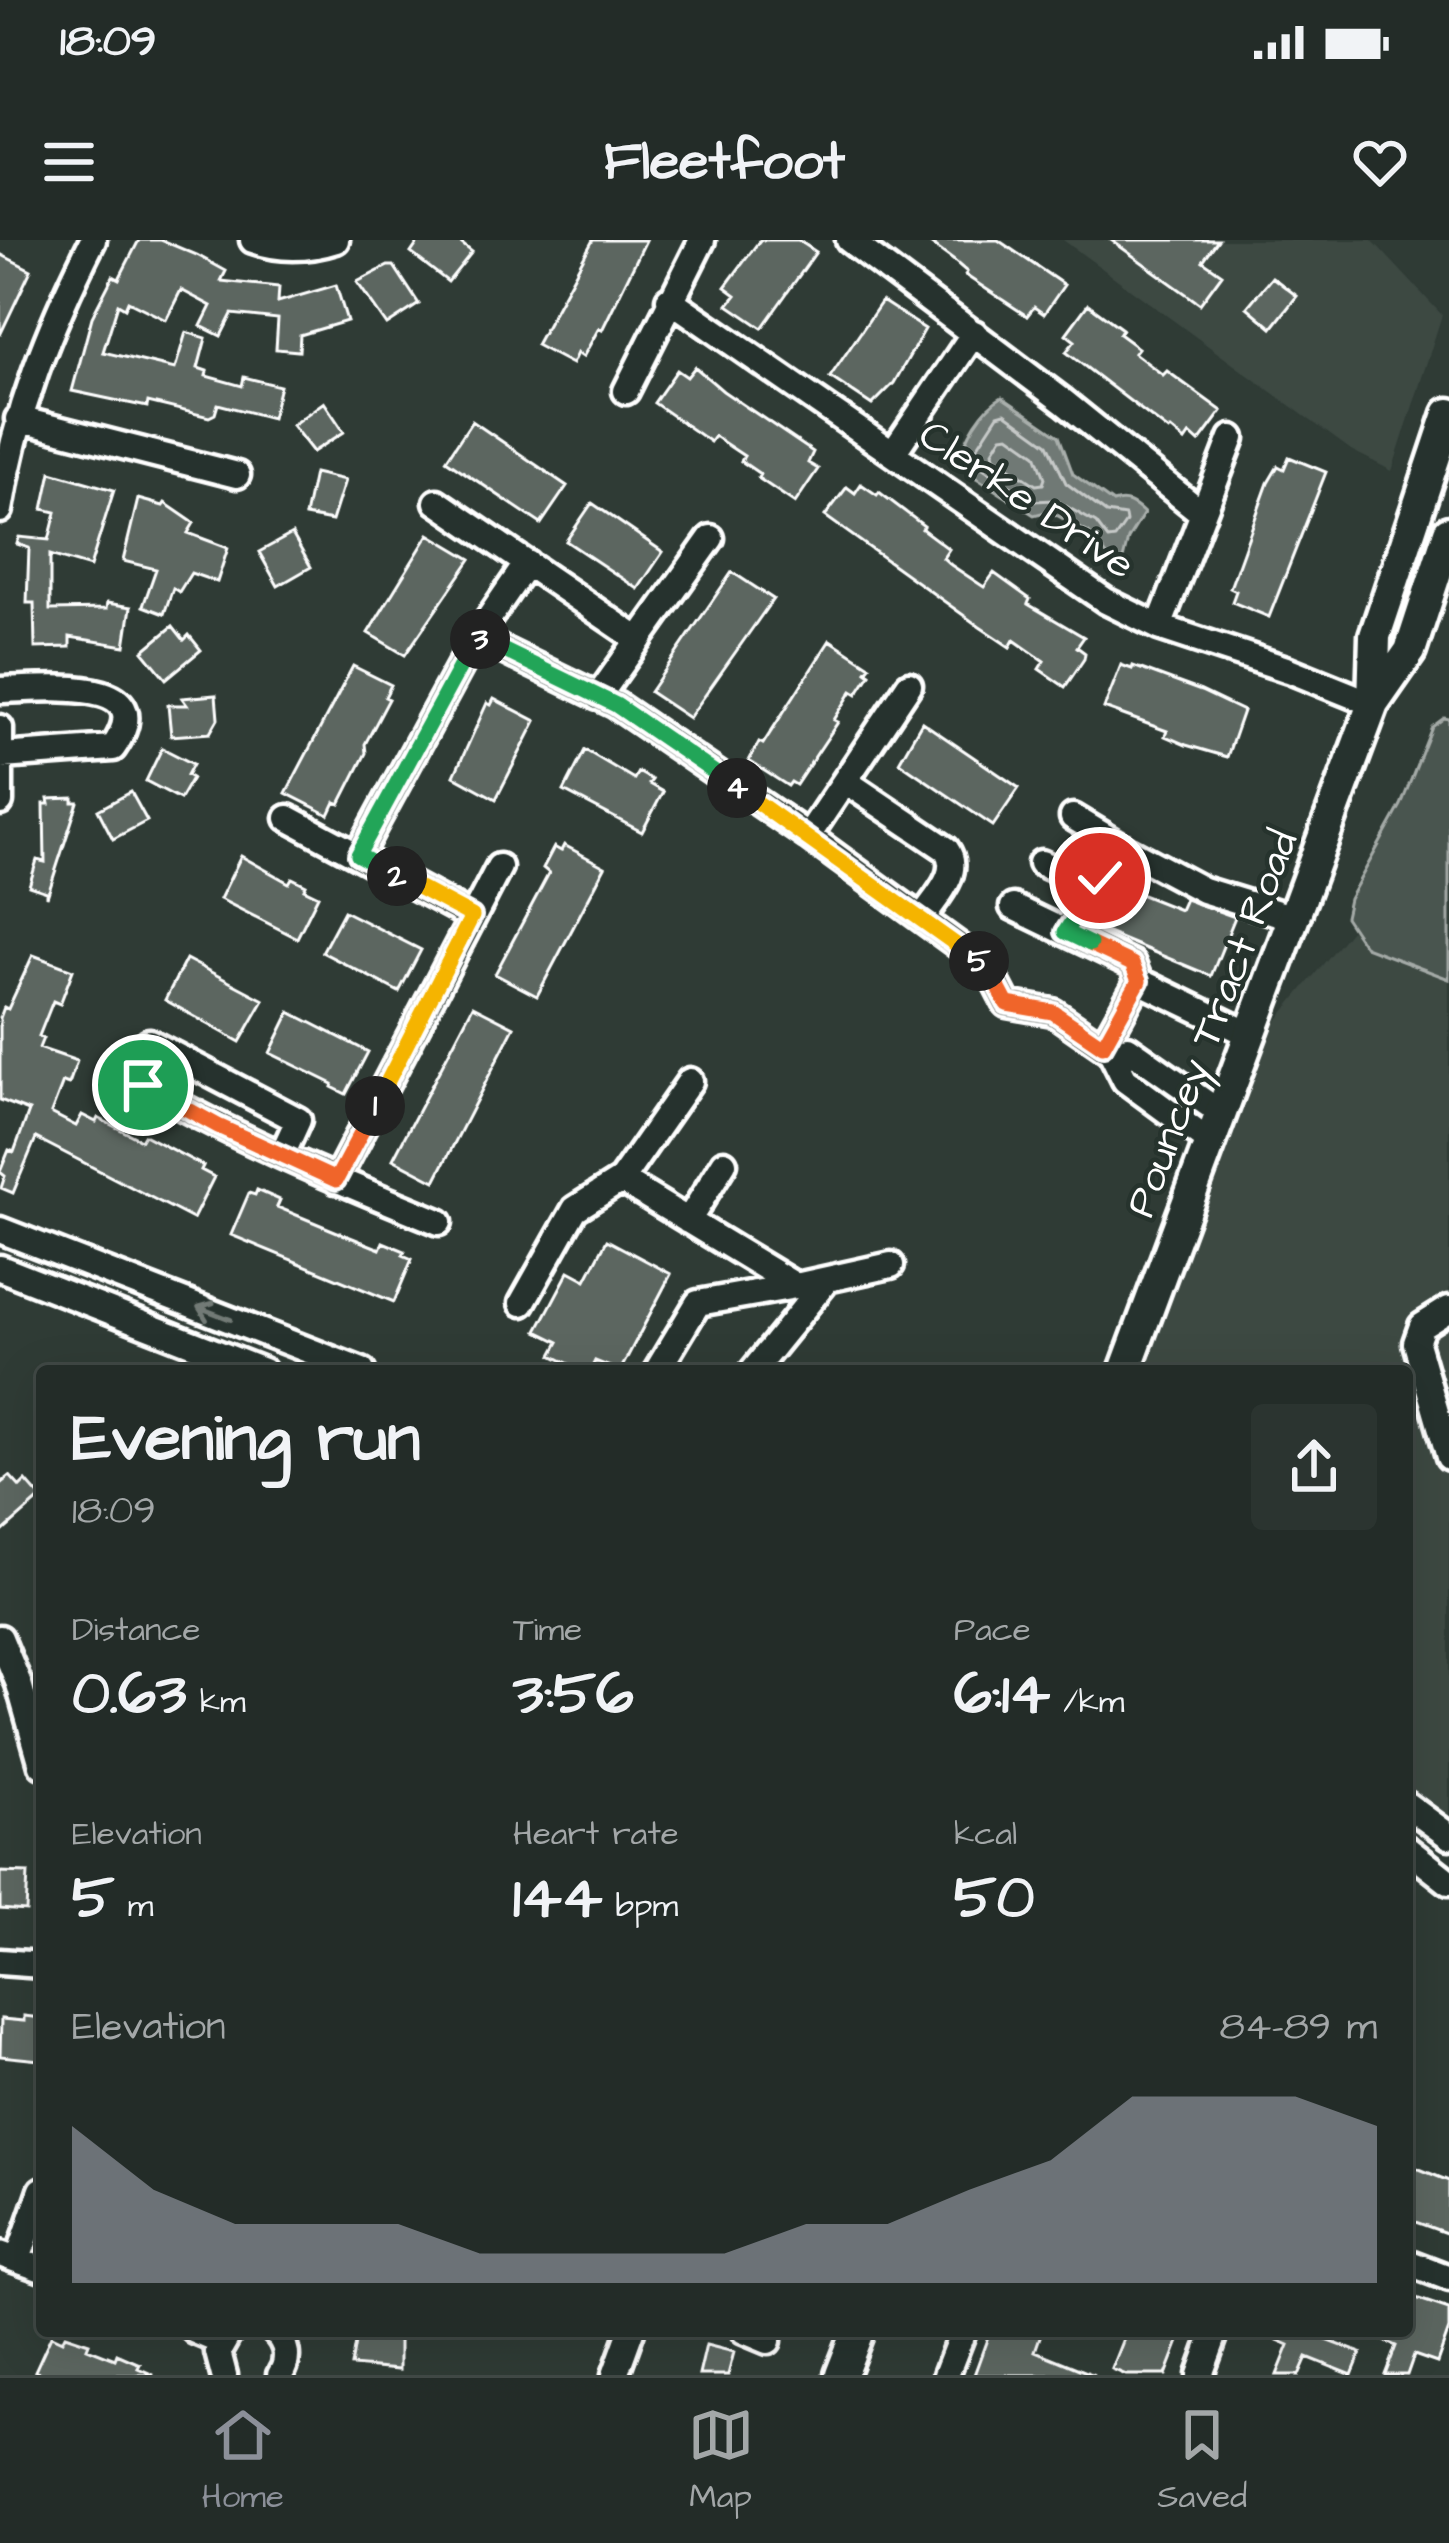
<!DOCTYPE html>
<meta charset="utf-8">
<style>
:root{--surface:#232c28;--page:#2b3430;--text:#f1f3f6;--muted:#a3a7a8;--line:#404845;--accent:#8c9099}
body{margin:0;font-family:"Architects Daughter",sans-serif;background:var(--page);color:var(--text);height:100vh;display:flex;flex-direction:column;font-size:45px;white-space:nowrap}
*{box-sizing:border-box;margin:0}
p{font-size:39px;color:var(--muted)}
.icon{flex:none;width:66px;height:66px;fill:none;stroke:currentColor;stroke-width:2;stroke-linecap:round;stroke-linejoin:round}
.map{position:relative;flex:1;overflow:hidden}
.drawer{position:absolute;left:36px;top:1125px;width:1377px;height:972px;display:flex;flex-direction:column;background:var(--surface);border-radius:12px;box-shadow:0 12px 48px #0002,0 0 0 3px var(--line)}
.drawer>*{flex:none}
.pin{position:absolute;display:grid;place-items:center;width:102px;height:102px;color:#fff;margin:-51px;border:6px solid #fff;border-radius:50%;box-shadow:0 3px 12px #0007}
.km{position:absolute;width:60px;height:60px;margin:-30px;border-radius:50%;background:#222;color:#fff;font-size:33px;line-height:60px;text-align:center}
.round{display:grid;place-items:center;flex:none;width:126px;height:126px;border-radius:12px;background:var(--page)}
.headline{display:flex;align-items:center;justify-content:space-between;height:204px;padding:0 36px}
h1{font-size:66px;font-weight:700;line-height:90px}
.stats{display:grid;grid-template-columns:repeat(3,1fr);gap:18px;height:204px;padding:12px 36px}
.stats div{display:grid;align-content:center}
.stats b{font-size:60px;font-weight:700}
.stats small{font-size:33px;font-weight:400}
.stats p{font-size:33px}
.chart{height:336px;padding:24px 36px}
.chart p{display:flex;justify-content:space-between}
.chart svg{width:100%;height:216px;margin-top:12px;fill:var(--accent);opacity:.7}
.status{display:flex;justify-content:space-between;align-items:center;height:84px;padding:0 60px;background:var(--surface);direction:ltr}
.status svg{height:33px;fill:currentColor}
header{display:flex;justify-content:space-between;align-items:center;height:156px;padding:0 36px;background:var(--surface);font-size:54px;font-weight:700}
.dock{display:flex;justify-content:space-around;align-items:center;height:168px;border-top:3px solid var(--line);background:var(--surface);font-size:33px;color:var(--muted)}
.dock a{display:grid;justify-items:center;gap:6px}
.dock .on{color:var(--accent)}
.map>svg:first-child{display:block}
.built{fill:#3c4842}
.green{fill:#4a544f;stroke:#a4aaa7;stroke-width:3}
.water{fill:#707975;stroke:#a9afac;stroke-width:3}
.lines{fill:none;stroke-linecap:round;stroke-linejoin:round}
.shore{stroke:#c6c9c8;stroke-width:3}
.building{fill:#5b6661;stroke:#fff;stroke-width:3}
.minor-casing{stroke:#fff;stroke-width:33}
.major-casing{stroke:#fff;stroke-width:39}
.minor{stroke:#26332d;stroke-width:24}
.major{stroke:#26332d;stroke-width:30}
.oneway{stroke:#727a76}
.split-1-casing{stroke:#fff;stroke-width:24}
.split-2-casing{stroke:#fff;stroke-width:24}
.split-3-casing{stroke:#fff;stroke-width:24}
.split-4-casing{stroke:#fff;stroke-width:24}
.split-5-casing{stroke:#fff;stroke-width:24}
.split-6-casing{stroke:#fff;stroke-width:24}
.split-7-casing{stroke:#fff;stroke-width:24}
.split-1{stroke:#f0652b;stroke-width:15}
.split-2{stroke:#f5b400;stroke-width:15}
.split-3{stroke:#22a559;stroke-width:15}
.split-4{stroke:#22a559;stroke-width:15}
.split-5{stroke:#f5b400;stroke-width:15}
.split-6{stroke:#f0652b;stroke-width:15}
.split-7{stroke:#22a559;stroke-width:15}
.labels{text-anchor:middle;stroke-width:9;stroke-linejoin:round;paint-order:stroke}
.street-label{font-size:42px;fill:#fff;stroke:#26332d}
</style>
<div class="status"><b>18:09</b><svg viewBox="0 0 49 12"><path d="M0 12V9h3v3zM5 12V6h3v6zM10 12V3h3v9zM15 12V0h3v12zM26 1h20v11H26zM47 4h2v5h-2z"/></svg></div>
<header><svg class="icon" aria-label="menu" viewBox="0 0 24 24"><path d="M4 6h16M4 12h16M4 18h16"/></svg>Fleetfoot<svg class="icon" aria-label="heart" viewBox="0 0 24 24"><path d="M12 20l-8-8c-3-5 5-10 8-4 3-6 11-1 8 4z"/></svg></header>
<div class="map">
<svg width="1449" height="2135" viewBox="0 0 1449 2135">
<rect width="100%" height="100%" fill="#2f3b35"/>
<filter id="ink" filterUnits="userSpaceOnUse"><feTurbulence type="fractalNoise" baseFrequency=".00833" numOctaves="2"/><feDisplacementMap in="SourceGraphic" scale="24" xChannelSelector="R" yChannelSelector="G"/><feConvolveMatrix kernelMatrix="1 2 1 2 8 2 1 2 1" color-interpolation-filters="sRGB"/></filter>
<g filter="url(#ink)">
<!-- built -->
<path class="built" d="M1063,0h309l70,75 -50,156 -41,-21z
M1365,673l84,31v891l-42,-30v-434h-281l134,-330z"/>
<!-- green -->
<path class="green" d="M1444,478l5,1v260l-84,-32 -20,-30 4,-18 52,-94 31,-78z"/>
<!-- water -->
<path class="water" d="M1002,157l57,39 14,38 40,29c13,-5 21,1 31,10l-16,26 -8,33 -31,-39 -40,-22 -15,4 -62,-40 -12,-15c5,-22 22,-52 42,-63z"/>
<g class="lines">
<!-- shore -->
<path class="shore" d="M1005,173l43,31 18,39 40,30 19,3 1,6 -11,16 -7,1 -12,-16 -41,-23 -22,1 -53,-35 -6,-14 24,-37z
M1002,196l7,-1 27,19 9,24 -2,6 -7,1 -42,-28 -1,-6z"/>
</g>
<!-- building -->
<path class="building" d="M139,0h22l36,15 29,16 -5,10 58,6 -1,15 58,-17 11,36 -47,14 -1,16 -23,-2 2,-30 -46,-5 -11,22 -20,-10 10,-20 -30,-16 -15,30 -38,-19 -3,7 -7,-4 -15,48 72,17 11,-37 20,6 -8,30 9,3 -1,5 36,10 2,-9 36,9 -8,32 -54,-14 -3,10 -6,3 -61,-15 -1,5 -75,-16 20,-74 21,-41 6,3z
M420,0h37l15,12 -24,30 -37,-29z
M593,0h53l-44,90 -3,-2 -16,29 -6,-4 -5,11 -36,-19z
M760,0h38l18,12 -54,76 -34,-23 8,-10 -11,-8z
M926,0h72l66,45 -20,29 -10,-7 -7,9 -62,-41 2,-3 -14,-12z
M1111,0h107l-15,21 19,13 -22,30z
M0,14l31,16 -31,65z
M388,26h6l25,38 -32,21 -30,-43z
M1272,37l25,19 -25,32 -25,-21z
M882,61l43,28 -31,54 -22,22 -42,-28z
M1088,64l34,25 -3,5 19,14 -4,5 29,22 4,-4 55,40 -23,31 -9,-8 -5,7 -14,-12 -2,2 -103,-79 9,-11 -9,-7z
M695,127l28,24 90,61 -5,11 10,6 -23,34 -37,-25 2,-4 -19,-13 3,-5 -30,-20 -4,6 -56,-39 23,-33 10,7z
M324,162l20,30 -31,20 -21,-27z
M472,181l95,65 -26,38 -95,-64z
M1289,217l37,15 -57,145 -37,-15 4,-11 -6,-3 38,-105 10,-17 6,3z
M51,232l63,18 -24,77 -40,-12v55l56,-1 1,-6 24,4 -6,39 -55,-9v10l-35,1 -1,-45h-7l2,-55 -12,-4 2,-7 30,3 7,-28 -13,-3z
M314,233l31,7 -13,41 -27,-5z
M861,244l16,11 2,-3 45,34 -2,3 27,20 -6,9 8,7 33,22 10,-14 36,26 -2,5 56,33 -7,10 8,6 -1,6 -19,28 -26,-18 5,-8 -30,-21 -4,7 -30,-20 -155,-111 22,-29 8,6z
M138,259l25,7 2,-3 29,20 -6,10 40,15 -11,34 -26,-9 -12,19 -6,-4 -9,26 -21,-8 13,-37 -33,-8z
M592,263l71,49 -25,37 -72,-48z
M292,294l19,33 -33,19 -19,-34z
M429,294l42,25 -66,96 -37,-22z
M732,332l41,27 -84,119 -39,-26z
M173,386l11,14 5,-5 12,15 -35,29 -23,-28z
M830,400l40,26 -4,5 4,3 -13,20 -5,-3 -18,29 4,2 -42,63 -5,-3 -3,4 -39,-25 10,-19 4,2z
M1121,425l11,4 1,-3 68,25 42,20 -16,46 -41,-12 -21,-9 2,-5 -63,-23z
M353,426l38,19 -6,12 4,2 -24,45 1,9 -26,51 -5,-2 -6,13 -43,-22z
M216,455l2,24 -8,14 -39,3 -3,-31h19l-5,-7z
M494,459l42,22 -40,78 -42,-23 33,-73 4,2z
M922,482l97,66 -26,38 -94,-64z
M162,508l31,16 -6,11 5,3 -12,21 -34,-18z
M585,510l49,29 4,-7 14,8 -3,4 14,8 -21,40 -78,-41z
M131,552l16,29 -34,18 -15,-29z
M73,558v4h5l-31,95v-5l-18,-6 8,-26 8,2 -1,-58h5l-1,-5z
M564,605l41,22 -68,129 -42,-22 54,-101 -6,-5 11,-21 7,4z
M241,616l48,27 3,-5 14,7 -2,4 14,7 -21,42 -77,-39z
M1117,645l63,25 5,-11 50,18 -24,59 -118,-49 9,-23z
M344,671l77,39 -22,42 -77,-40z
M33,715l40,15 -13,34 -7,-3 -14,35 4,2 -4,10 38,13 -8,23 -6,-2 -12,31 25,13 6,-11 14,7 2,-4 43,22 3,-5 59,31 -2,4 13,7 -21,42 -157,-81 -23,55 -12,-5 4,-12 -5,-4 9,-22 5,2 15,-41 -29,-11v-82l4,-11 4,2z
M186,719l78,41 -24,42 -75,-42z
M473,766l41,21 -79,154 -42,-22z
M290,772l78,40 -22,42 -14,-7 1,-3 -63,-31z
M257,950l23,10 -3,7 58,24 45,18 3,-7 22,9 -2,4 9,4 -18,43 -163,-67 18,-42 6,2z
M607,1000l64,34 -51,97 -25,-10 -5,10h-7l-31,-16 7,-13 -22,-11 32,-60 17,9z
M10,1236l10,11 6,-6 15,17 -41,36v-50z
M0,1632l28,1 -2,38 -26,-2z
M24,1776l18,2 -2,42 -40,-4 1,-37 23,2z
M1412,1926l37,15v53l-42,-15v-39z
M1407,2055l42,14v20l-12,34 -23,-8 -7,20h-22l11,-29 -34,-15h45z
M357,2091h42v39l-48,-4z
M990,2091h52l-7,20 59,24h-120z
M1127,2091h56l-17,44h-40l-14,-6z
M1257,2091h46l58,22 -9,22 -45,-18 -8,18h-22l12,-30z
M65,2095l24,8 -2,5 28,11 2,-5 23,10 -2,4 16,7h-110l-9,-4 16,-35 11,5z
M706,2105l28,7 -6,23h-29z"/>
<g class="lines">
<!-- minor casing -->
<g class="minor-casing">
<path id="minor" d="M253,0c28,10 55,9 83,0
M849,0l215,162 139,112
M669,59l437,302 53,26 130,43 84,34
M626,151l76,-151
M18,179l219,56
M893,213l81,-120
M437,262l202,138
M0,270c15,-98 49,-183 93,-270
M1159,387l73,-189
M476,397l140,68 192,131 180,131 19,37 46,8 58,40
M0,450c39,0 165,-17 113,58l-111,8
M598,457l113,-159
M0,488v74
M845,541l101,68c17,23 -11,49 -24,69
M1073,577l53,32
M288,578l184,99
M808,596l101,-151
M358,615l118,-218 51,-74
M1041,623l52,24
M1013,667l52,25
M1139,741l-7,-17 -67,-32 34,-54 27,-29 77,41 91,28
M1103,806l36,-65 110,53
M1208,901l-83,-61 -14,-28 17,-4 91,64
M282,915l16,-35 -149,-78 -18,36c98,58 203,101 308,144
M336,940l163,-313
M621,940l175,106 95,-21
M688,981l36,-58
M0,990l362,141
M0,1028l263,103
M522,1063l53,-94 46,-29 69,-99
M1449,1069l-27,17 -6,17 33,114
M657,1131l41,-68 98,-17
M753,1131l73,-90
M0,1398l19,46 23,81
M1407,1565l42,31
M1407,1609l42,33
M0,1722l42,3
M0,2014l42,15
M18,2019l24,-69
M1407,2022l42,16
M195,2091l26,11
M274,2091c13,12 16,29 6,44
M744,2091l24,10
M224,2135l-6,-23 12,-21
M615,2135l16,-44
M946,2135l17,-44
M1200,2135l16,-44"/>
</g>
<!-- major casing -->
<g class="major-casing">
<path id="major" d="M1373,464l2,-68 74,-222
M1125,1131l248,-667 37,-53 39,-119
M841,2135l17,-44"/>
</g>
<!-- minor -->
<use href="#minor" class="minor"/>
<!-- major -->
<use href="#major" class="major"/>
</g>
<!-- one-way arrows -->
<defs><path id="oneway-shaft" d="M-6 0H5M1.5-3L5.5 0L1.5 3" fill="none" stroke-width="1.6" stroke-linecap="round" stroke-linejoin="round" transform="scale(3)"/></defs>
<use class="oneway" href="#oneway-shaft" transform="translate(214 1073) rotate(-159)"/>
</g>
<g class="lines" filter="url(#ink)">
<!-- split-1 casing -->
<g class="split-1-casing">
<path id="split-1" d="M143,845l75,41 118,54 39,-74"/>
</g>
<!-- split-2 casing -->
<g class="split-2-casing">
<path id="split-2" d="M375,866l97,-190 -75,-40"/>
</g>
<!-- split-3 casing -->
<g class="split-3-casing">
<path id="split-3" d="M397,636l-39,-21 118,-218 4,2"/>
</g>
<!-- split-4 casing -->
<g class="split-4-casing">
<path id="split-4" d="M480,399l136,66 121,83"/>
</g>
<!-- split-5 casing -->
<g class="split-5-casing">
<path id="split-5" d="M737,548l242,173"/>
</g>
<!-- split-6 casing -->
<g class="split-6-casing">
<path id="split-6" d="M979,721l9,7 19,36 46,8 50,34 36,-65 -7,-17 -42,-20"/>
</g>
<!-- split-7 casing -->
<g class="split-7-casing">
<path id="split-7" d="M1090,704l-25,-12 35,-54"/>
</g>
<!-- split-1 -->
<use href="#split-1" class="split-1"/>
<!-- split-2 -->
<use href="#split-2" class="split-2"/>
<!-- split-3 -->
<use href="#split-3" class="split-3"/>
<!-- split-4 -->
<use href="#split-4" class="split-4"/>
<!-- split-5 -->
<use href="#split-5" class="split-5"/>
<!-- split-6 -->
<use href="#split-6" class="split-6"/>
<!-- split-7 -->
<use href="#split-7" class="split-7"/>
</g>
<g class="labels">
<!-- street labels -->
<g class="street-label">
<text transform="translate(1028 258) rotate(34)" y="15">Clerke Drive</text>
<text transform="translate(1210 783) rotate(-69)" y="15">Pouncey Tract Road</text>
</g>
</g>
</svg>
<div class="pin" style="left:143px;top:845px;background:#1e9e55"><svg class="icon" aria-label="arrive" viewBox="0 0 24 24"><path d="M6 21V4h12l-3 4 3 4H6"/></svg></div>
<div class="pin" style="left:1100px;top:638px;background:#d93025"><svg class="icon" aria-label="check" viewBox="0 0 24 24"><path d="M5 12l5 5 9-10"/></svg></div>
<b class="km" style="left:375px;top:866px">1</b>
<b class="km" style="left:397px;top:636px">2</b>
<b class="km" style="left:480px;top:399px">3</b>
<b class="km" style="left:737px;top:548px">4</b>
<b class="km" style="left:979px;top:721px">5</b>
<section class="drawer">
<div class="headline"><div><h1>Evening run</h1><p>18:09</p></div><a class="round"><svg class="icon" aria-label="share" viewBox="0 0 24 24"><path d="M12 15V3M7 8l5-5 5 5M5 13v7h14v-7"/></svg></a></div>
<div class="stats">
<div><p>Distance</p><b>0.63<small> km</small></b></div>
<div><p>Time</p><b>3:56</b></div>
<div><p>Pace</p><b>6:14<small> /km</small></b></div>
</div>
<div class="stats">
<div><p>Elevation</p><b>5<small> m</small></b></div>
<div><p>Heart rate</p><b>144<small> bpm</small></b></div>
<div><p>kcal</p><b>50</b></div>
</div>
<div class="chart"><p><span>Elevation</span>84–89 m</p>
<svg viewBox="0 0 160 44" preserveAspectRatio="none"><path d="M0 44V12L10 25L20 32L30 32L40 32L50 38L60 38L70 38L80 38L90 32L100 32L110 25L120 19L130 6L140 6L150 6L160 12V44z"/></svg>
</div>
</section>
</div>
<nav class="dock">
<a class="on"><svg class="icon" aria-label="home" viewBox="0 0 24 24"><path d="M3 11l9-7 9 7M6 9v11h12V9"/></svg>Home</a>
<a><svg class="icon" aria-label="map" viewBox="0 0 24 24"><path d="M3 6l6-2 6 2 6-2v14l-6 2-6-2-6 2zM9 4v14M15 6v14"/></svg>Map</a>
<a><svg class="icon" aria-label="saved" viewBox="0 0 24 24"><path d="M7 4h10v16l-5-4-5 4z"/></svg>Saved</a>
</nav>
